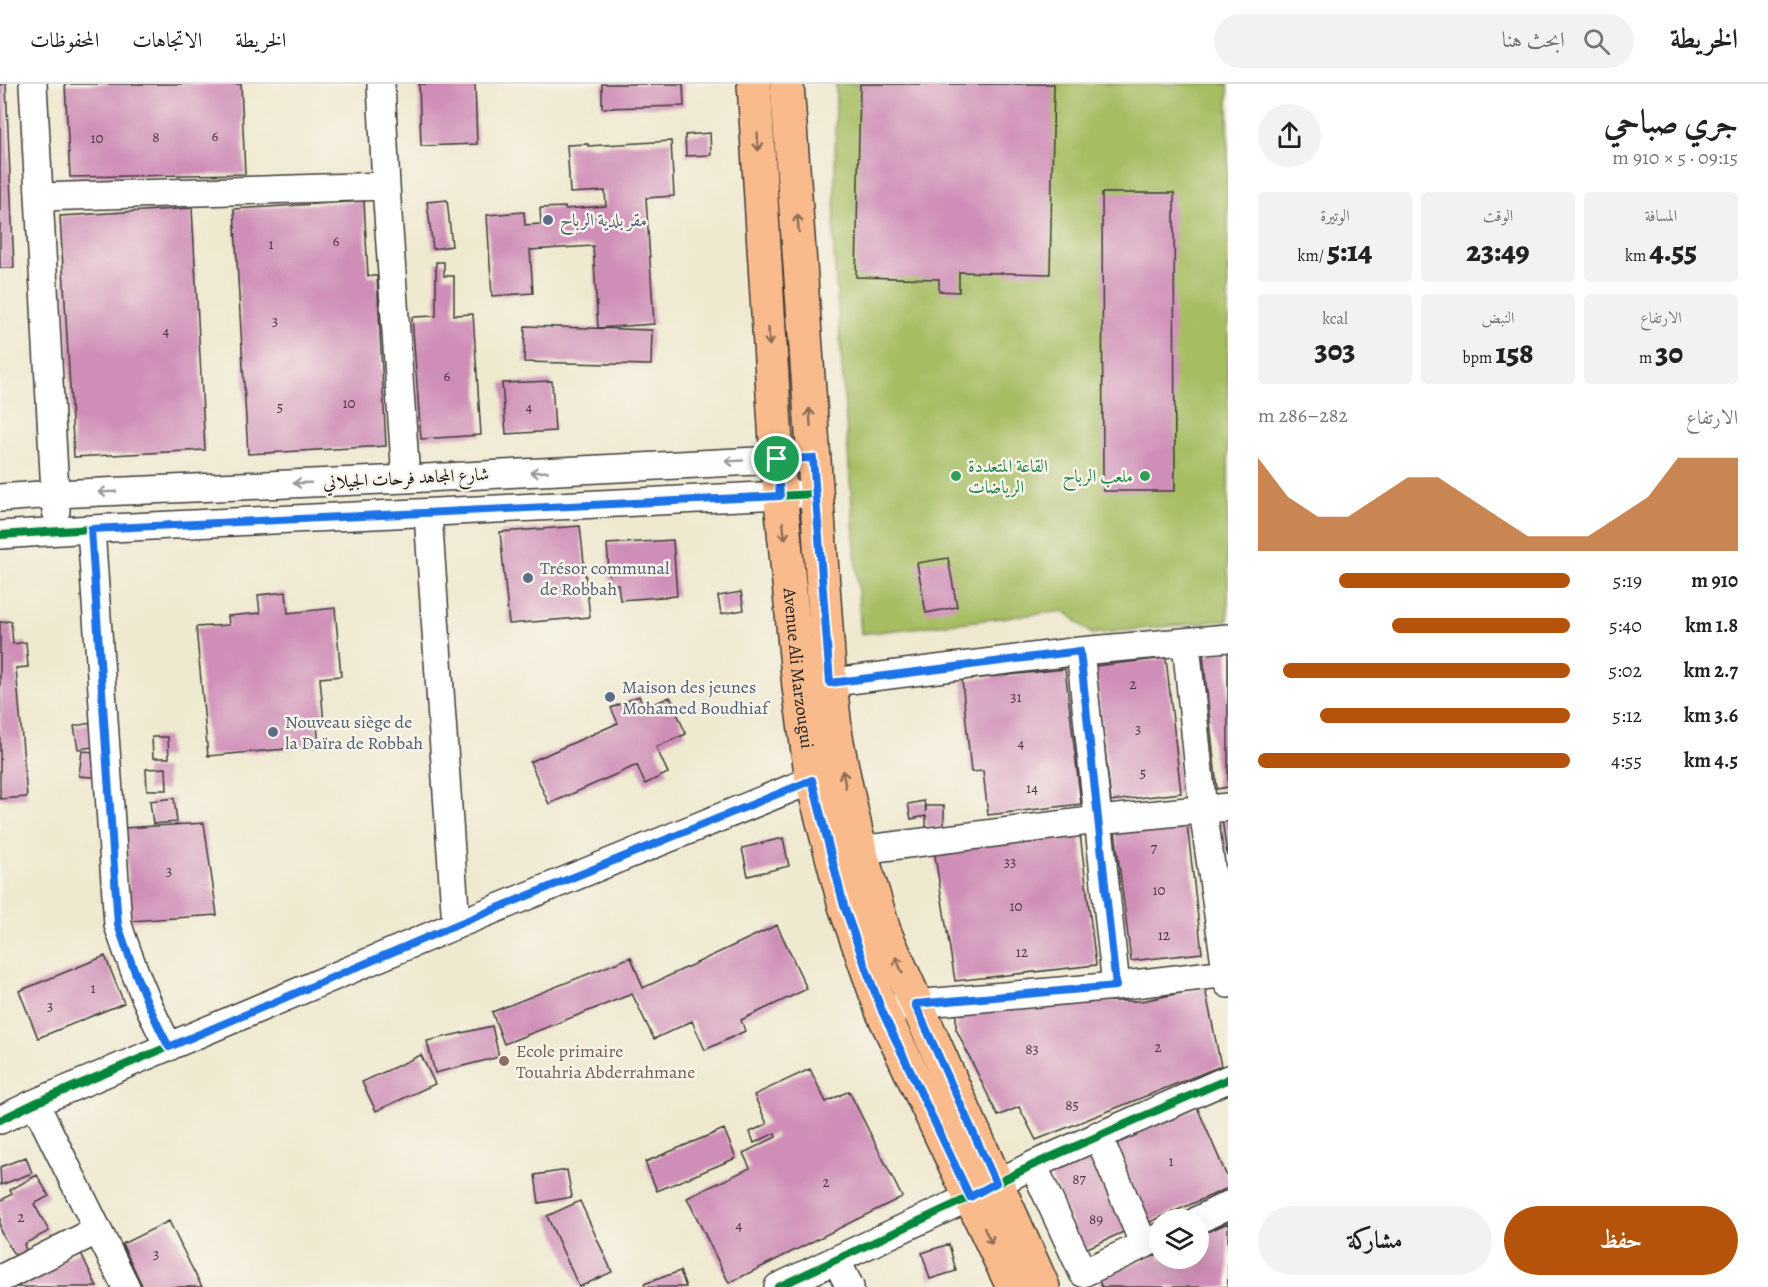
<!DOCTYPE html>
<html lang="ar">
<meta charset="utf-8">
<style>
:root{--surface:#fff;--page:#f2f2f2;--text:#222;--muted:#767676;--line:#e0e0e0;--accent:#b45309}
body{margin:0;font-family:Alegreya,Amiri,serif;background:var(--page);color:var(--text);direction:rtl;height:100vh;display:flex;flex-direction:column;font-size:22px;white-space:nowrap}
*{box-sizing:border-box;margin:0}
p{font-size:20px;color:var(--muted)}
.icon{flex:none;width:33px;height:33px;fill:none;stroke:currentColor;stroke-width:2;stroke-linecap:round;stroke-linejoin:round}
.map{position:relative;flex:1;overflow:hidden;direction:ltr}
.panel{display:flex;flex-direction:column;background:var(--surface);width:540px}
.panel>*{flex:none}
.controls{position:absolute;left:1149px;top:1125px;display:grid;gap:12px}
.controls a{display:grid;place-items:center;width:60px;height:60px;border-radius:50%;background:var(--surface);box-shadow:0 6px 24px #0002;font-size:30px}
.pin{position:absolute;display:grid;place-items:center;width:51px;height:51px;color:#fff;margin:-26px;border:3px solid #fff;border-radius:50%;box-shadow:0 2px 6px #0007}
.round{display:grid;place-items:center;flex:none;width:63px;height:63px;border-radius:32px;background:var(--page)}
.head{display:flex;align-items:center;justify-content:space-between;height:102px;padding:0 30px}
h1{font-size:33px;font-weight:800;line-height:45px}
.metrics{display:grid;grid-template-columns:repeat(3,1fr);gap:9px;height:102px;padding:6px 30px}
.metrics div{display:grid;align-content:center;border-radius:6px;background:var(--page);text-align:center}
.metrics b{font-size:30px;font-weight:800}
.metrics small{font-size:16px;font-weight:400}
.metrics p{font-size:16px}
.chart{height:168px;padding:12px 30px}
.chart p{display:flex;justify-content:space-between}
.chart svg{width:100%;height:108px;margin-top:6px;fill:var(--accent);opacity:.7}
.cta{display:flex;gap:12px;margin-top:auto;padding:12px 30px}
.cta a{flex:1;height:69px;border-radius:36px;background:var(--accent);color:#fff;font-size:24px;font-weight:800;line-height:69px;text-align:center}
.cta a+a{background:var(--page);color:var(--text)}
ul{padding:0 30px;list-style:none;font-size:20px}
li{display:grid;grid-template-columns:96px 72px 1fr;align-items:center;height:45px}
li i{height:15px;border-radius:8px;background:var(--accent)}
header{display:flex;align-items:center;gap:36px;box-sizing:border-box;height:84px;padding:0 30px;background:var(--surface);border-bottom:2px solid var(--line)}
header strong{font-size:28px}
nav{display:flex;gap:33px;margin-inline-start:auto;font-size:21px}
.search{width:420px;height:54px;background:var(--page);display:flex;align-items:center;gap:15px;box-sizing:border-box;padding:0 21px;border-radius:33px;color:var(--muted);font-size:22px}
main{display:flex;flex:1;min-height:0}
.map>svg:first-child{display:block}
.green{fill:#a6bd62;stroke:#616c3f;stroke-width:1.5}
.building{fill:#cf8eb7}
.lines{fill:none;stroke-linecap:round;stroke-linejoin:round}
.minor-casing{stroke:#3c3b37;stroke-width:30}
.major-casing{stroke:#3c3b37;stroke-width:36}
.minor{stroke:#fff;stroke-width:27}
.major{stroke:#fabb8c;stroke-width:33}
.cycleway-casing{stroke:#f7f3e8;stroke-width:11}
.cycleway{stroke:#00873e;stroke-width:8}
.oneway{stroke:#8b6c54}
.oneway2{stroke:#999}
.route-casing{stroke:#fff;stroke-width:12}
.route{stroke:#1a73e8;stroke-width:8}
.service-dot{fill:#5c6f8a;stroke:#f7f3e8;stroke-width:2}
.leisure-dot{fill:#2e9e5b;stroke:#f7f3e8;stroke-width:2}
.education-dot{fill:#8d6e63;stroke:#f7f3e8;stroke-width:2}
.labels{text-anchor:middle;stroke-width:5;stroke-linejoin:round;paint-order:stroke}
.number-label{font-size:15px;fill:#493843}
.service-label{font-size:18px;fill:#4e5e75;stroke:#f7f3e8;text-anchor:start}
.leisure-label{font-size:18px;fill:#27864d;stroke:#f7f3e8;text-anchor:start}
.street-label{font-size:18px;fill:#1c1c1c;stroke:#f7f3e8}
.education-label{font-size:18px;fill:#785e54;stroke:#f7f3e8;text-anchor:start}
</style>
<header>
<strong>الخريطة</strong>
<div class="search"><svg class="icon" aria-label="search" viewBox="0 0 24 24"><circle cx="10" cy="10" r="6"/><path d="M15 15l6 6"/></svg>ابحث هنا</div>
<nav><a>الخريطة</a><a>الاتجاهات</a><a>المحفوظات</a></nav>
</header>
<main>
<section class="panel">
<div class="head"><div><h1>جري صباحي</h1><p>09:15 · 5 × 910 m</p></div><a class="round"><svg class="icon" aria-label="share" viewBox="0 0 24 24"><path d="M12 15V3M7 8l5-5 5 5M5 13v7h14v-7"/></svg></a></div>
<div class="metrics">
<div><p>المسافة</p><b>4.55<small> km</small></b></div>
<div><p>الوقت</p><b>23:49</b></div>
<div><p>الوتيرة</p><b>5:14<small> /km</small></b></div>
</div>
<div class="metrics">
<div><p>الارتفاع</p><b>30<small> m</small></b></div>
<div><p>النبض</p><b>158<small> bpm</small></b></div>
<div><p>kcal</p><b>303</b></div>
</div>
<div class="chart"><p><span>الارتفاع</span>282–286 m</p>
<svg viewBox="0 0 160 44" preserveAspectRatio="none"><path d="M0 44V6L10 22L20 30L30 30L40 22L50 14L60 14L70 22L80 30L90 38L100 38L110 38L120 30L130 22L140 6L150 6L160 6V44z"/></svg>
</div>
<ul>
<li><b>910 m</b>5:19<i style="width:74%"></i></li>
<li><b>1.8 km</b>5:40<i style="width:57%"></i></li>
<li><b>2.7 km</b>5:02<i style="width:92%"></i></li>
<li><b>3.6 km</b>5:12<i style="width:80%"></i></li>
<li><b>4.5 km</b>4:55<i style="width:100%"></i></li>
</ul>
<div class="cta"><a>حفظ</a><a>مشاركة</a></div>
</section>
<div class="map">
<svg width="1228" height="1203" viewBox="0 0 1228 1203">
<rect width="100%" height="100%" fill="#f7f3e8"/>
<filter id="ink" filterUnits="userSpaceOnUse"><feTurbulence type="fractalNoise" baseFrequency=".0167" numOctaves="2"/><feDisplacementMap in="SourceGraphic" scale="12" xChannelSelector="R" yChannelSelector="G"/><feConvolveMatrix kernelMatrix="1 2 1 2 8 2 1 2 1" color-interpolation-filters="sRGB"/></filter>
<filter id="wash" filterUnits="userSpaceOnUse"><feTurbulence type="fractalNoise" baseFrequency=".008" numOctaves="4" result="noise"/><feDisplacementMap in="SourceGraphic" scale="24" xChannelSelector="R" yChannelSelector="G"/><feGaussianBlur stdDeviation="1.35" result="paint"/><feColorMatrix in="noise" values="0 0 0 0 0 0 0 0 0 0 0 0 0 0 0 0 0 1.4 0 .05"/><feComposite in="paint" operator="in"/></filter>
<g filter="url(#wash)">
<rect width="100%" height="100%" fill="#efe9d0"/>
<!-- green -->
<path class="green" d="M836,0h392v536l-136,14 -28,-23 -203,23 -27,-380z"/>
<g id="blocks">
<!-- building -->
<path class="building" d="M0,0h6l8,184h-14z
M65,0h176l4,90 -175,3z
M419,0h56l2,60 -56,2z
M602,0h81l1,22 -82,2z
M860,0h194l-4,190 -91,-2v20l-20,-1v-12l-83,-2z
M710,49l1,22 -25,1 -1,-21z
M671,57l3,55 -28,2 8,126 -56,4 -5,-82 -63,4 3,43 -41,3 -5,-81 37,-3 1,13 16,-1 -1,-16 25,-1v2l41,-3 -1,-15 -35,2 -3,-48 21,-1v2z
M1102,109h72l1,298h-72z
M447,116l5,46 -19,3 -6,-47z
M364,117l4,75h9l9,170 -138,8 -14,-245z
M192,124l13,242 -131,7 -14,-241z
M436,178h8v14h10v39l19,-1 8,121 -60,4 -9,-122 24,-1z
M525,242l127,4 -1,35 -127,-3z
M552,297l3,50 -49,3 -4,-51z
M580,442l10,91 -81,7 -9,-92z
M673,456l4,56 -57,4 -2,-16 -8,1 -3,-41z
M948,474l9,49 -31,6 -9,-50z
M286,508l2,21 47,-5 6,68 -21,2 4,46 -7,1 2,21 -111,10 -12,-129 33,-2 -1,-9 32,-3 -2,-18z
M741,508l3,18 -23,4 -3,-18z
M11,537l2,23 13,-2 2,25 -12,1 11,129 -27,2v-177z
M1228,567v136l-11,2 -14,-135z
M1166,574l15,135 -70,8 -16,-135z
M1065,585l16,135 -93,11 -5,-44 -12,1 -9,-92z
M639,612l5,12 26,-11 16,37 -30,13 12,26 -23,11 -8,-19 -88,39 -19,-42 88,-39 -7,-15z
M97,638l4,24 -23,3 -4,-23z
M152,653h16l1,21h-16z
M82,667l24,2 -2,25 -25,-2z
M166,684l1,22h-20l-1,-21z
M174,714l3,24 -24,2 -3,-23z
M924,717l2,11v-6h18v21h-18v-11l-15,3 -3,-15z
M1228,734v37h-1l-5,-36z
M204,739l13,92 -86,6 -7,-93z
M1187,739l15,130 -71,8 -16,-130z
M1080,750l16,131 -141,16 -21,-131z
M783,754l6,28 -41,10 -6,-28z
M777,841l30,64 -66,31 4,11 -40,19 -13,-29 -38,18 -22,-45 -128,50 -12,-32 139,-55 12,31z
M105,872l19,47 -86,35 -19,-47z
M1205,904l16,78 -185,74 -17,-33 -21,9 -42,-87v-15l121,-13h65z
M492,942l7,31 -64,16 -8,-32z
M421,971l14,29 -59,27 -14,-29z
M810,985l16,33 23,-11 53,106 -173,86 -42,-85 63,-30 -7,-15 33,-16 -1,-4 -21,10 -4,-11 17,-8 -13,-29z
M1197,1023l31,72v9l-80,35 -35,-79z
M724,1045l12,29 -79,33 -12,-29z
M1093,1067l35,79 -45,20 -35,-80z
M26,1073l6,16 -31,12 -1,-18z
M567,1086l5,27 -33,6 -4,-28z
M37,1091l12,21 -15,8 15,27 -25,13 2,6 -3,5 -6,1 -4,-3 -13,-23v-29l12,-7 -2,-4z
M580,1117l32,71 -33,15 -32,-71z
M169,1137l21,43 12,23h-59l-21,-43z
M1228,1139v64h-126l-4,-8 62,-26v5h38v-22z
M949,1160l7,27 -26,8 -8,-26z
M80,1167l17,36h-91z
M680,1187l6,16h-41l-1,-3z"/>
</g>
</g>
<g filter="url(#ink)">
<use href="#blocks" fill-opacity="0" stroke="#3c3b37" stroke-width="1.5"/>
<g class="lines">
<!-- minor casing -->
<g class="minor-casing">
<path id="minor" d="M33,0l23,427
M381,0l5,102 20,293
M39,113l347,-11
M0,414l55,-4 351,-15 407,-21
M428,430l28,411
M91,445l27,396c14,42 30,83 51,122
M0,451l91,-6 711,-35
M1186,559l17,167 25,174
M1080,567l36,335
M810,601l270,-34 148,-13
M860,766l238,-30 130,-13
M882,927l33,-7 201,-18 112,-13
M35,1019l91,184
M0,1036l35,-17 421,-178 356,-145
M1098,1051l46,110
M1033,1081l50,108 77,-36
M1198,1136l30,-15
M836,1176l14,27
M0,1195l98,-49
M778,1203l192,-90 63,-32 195,-86"/>
</g>
<!-- major casing -->
<g class="major-casing">
<g id="major">
<path id="s1" d="M754,0l23,375 22,228 13,93 33,126 37,105 131,276"/>
<path d="M787,0l43,599 6,54 9,45 15,68 24,81 159,356"/>
</g>
</g>
<!-- minor -->
<use href="#minor" class="minor"/>
<!-- major -->
<use href="#major" class="major"/>
<!-- cycleway casing -->
<g class="cycleway-casing">
<path id="cycleway" d="M0,451l91,-6 724,-35
M0,1036l35,-17 421,-178 356,-145
M778,1203l192,-90 63,-32 195,-86"/>
</g>
<!-- cycleway -->
<use href="#cycleway" class="cycleway"/>
</g>
<!-- one-way arrows -->
<defs><path id="oneway-shaft" d="M-6 0H5M1.5-3L5.5 0L1.5 3" fill="none" stroke-width="1.6" stroke-linecap="round" stroke-linejoin="round" transform="scale(1.5)"/></defs>
<g class="oneway">
<use href="#oneway-shaft" transform="translate(758 58) rotate(87)"/>
<use href="#oneway-shaft" transform="translate(798 139) rotate(-95)"/>
<use href="#oneway-shaft" transform="translate(769 253) rotate(87)"/>
<use href="#oneway-shaft" transform="translate(810 333) rotate(-94)"/>
<use href="#oneway-shaft" transform="translate(784 447) rotate(84)"/>
<use href="#oneway-shaft" transform="translate(844 695) rotate(-101)"/>
<use href="#oneway-shaft" transform="translate(899 881) rotate(-113)"/>
<use href="#oneway-shaft" transform="translate(988 1152) rotate(64)"/>
</g>
<g class="oneway2">
<use href="#oneway-shaft" transform="translate(734 377) rotate(177)"/>
<use href="#oneway-shaft" transform="translate(539 388) rotate(177)"/>
<use href="#oneway-shaft" transform="translate(302 399) rotate(178)"/>
<use href="#oneway-shaft" transform="translate(107 408) rotate(178)"/>
</g>
</g>
<g class="lines" filter="url(#ink)">
<!-- route casing -->
<g class="route-casing">
<path id="route" d="M813,374l17,225 250,-32 36,335 -201,18 81,179 -26,14 -88,-186 -14,-37 -24,-68 -32,-126 -356,145 -287,122c-21,-39 -37,-80 -51,-122l-27,-396 689,-33 -3,-37z"/>
</g>
<!-- route -->
<use href="#route" class="route"/>
</g>
<!-- markers -->
<g class="service-dot">
<circle cx="548" cy="136" r="6"/>
<circle cx="528" cy="494" r="6"/>
<circle cx="610" cy="613" r="6"/>
<circle cx="273" cy="648" r="6"/>
</g>
<g class="leisure-dot">
<circle cx="956" cy="392" r="6"/>
<circle cx="1145" cy="392" r="6"/>
</g>
<circle class="education-dot" cx="504" cy="977" r="6"/>
<g class="labels">
<!-- number labels -->
<g class="number-label">
<text x="215" y="57">6</text>
<text x="156" y="58">8</text>
<text x="97" y="59">10</text>
<text x="336" y="162">6</text>
<text x="271" y="165">1</text>
<text x="275" y="242">3</text>
<text x="166" y="252">4</text>
<text x="447" y="297">6</text>
<text x="349" y="324">10</text>
<text x="280" y="328">5</text>
<text x="529" y="328">4</text>
<text x="1133" y="605">2</text>
<text x="1016" y="618">31</text>
<text x="1138" y="650">3</text>
<text x="1021" y="664">4</text>
<text x="1143" y="694">5</text>
<text x="1032" y="709">14</text>
<text x="1154" y="769">7</text>
<text x="1010" y="783">33</text>
<text x="169" y="792">3</text>
<text x="1159" y="811">10</text>
<text x="1016" y="827">10</text>
<text x="1164" y="856">12</text>
<text x="1022" y="873">12</text>
<text x="93" y="909">1</text>
<text x="50" y="927">3</text>
<text x="1158" y="968">2</text>
<text x="1032" y="970">83</text>
<text x="1072" y="1026">85</text>
<text x="1171" y="1082">1</text>
<text x="1079" y="1100">87</text>
<text x="826" y="1103">2</text>
<text x="21" y="1138">2</text>
<text x="1096" y="1140">89</text>
<text x="739" y="1146">4</text>
<text x="156" y="1175">3</text>
</g>
<!-- service labels -->
<g class="service-label">
<text x="560" y="142">مقر بلدية الرباح</text>
<text x="540" y="490">Trésor communal<tspan x="540" dy="21">de Robbah</tspan></text>
<text x="622" y="609">Maison des jeunes<tspan x="622" dy="21">Mohamed Boudhiaf</tspan></text>
<text x="285" y="644">Nouveau siège de<tspan x="285" dy="21">la Daïra de Robbah</tspan></text>
</g>
<!-- leisure labels -->
<g class="leisure-label">
<text x="968" y="388">القاعة المتعددة<tspan x="968" dy="21">الرياضات</tspan></text>
<text x="1133" y="398" text-anchor="end">ملعب الرباح</text>
</g>
<!-- street labels -->
<g class="street-label">
<text transform="translate(406 394) rotate(-3)" y="6">شارع المجاهد فرحات الجيلاني</text>
<text dy="6" stroke="none"><textPath href="#s1" startOffset="586">Avenue Ali Marzougui</textPath></text>
</g>
<!-- education labels -->
<g class="education-label">
<text x="516" y="973">Ecole primaire<tspan x="516" dy="21">Touahria Abderrahmane</tspan></text>
</g>
</g>
</svg>
<div class="controls">
<a><svg class="icon" aria-label="layers" viewBox="0 0 24 24"><path d="M12 4l9 5-9 5-9-5zM3 14l9 5 9-5"/></svg></a>
</div>
<div class="pin" style="left:777px;top:375px;background:#1e9e55"><svg class="icon" aria-label="arrive" viewBox="0 0 24 24"><path d="M6 21V4h12l-3 4 3 4H6"/></svg></div>
</div>
</main>
